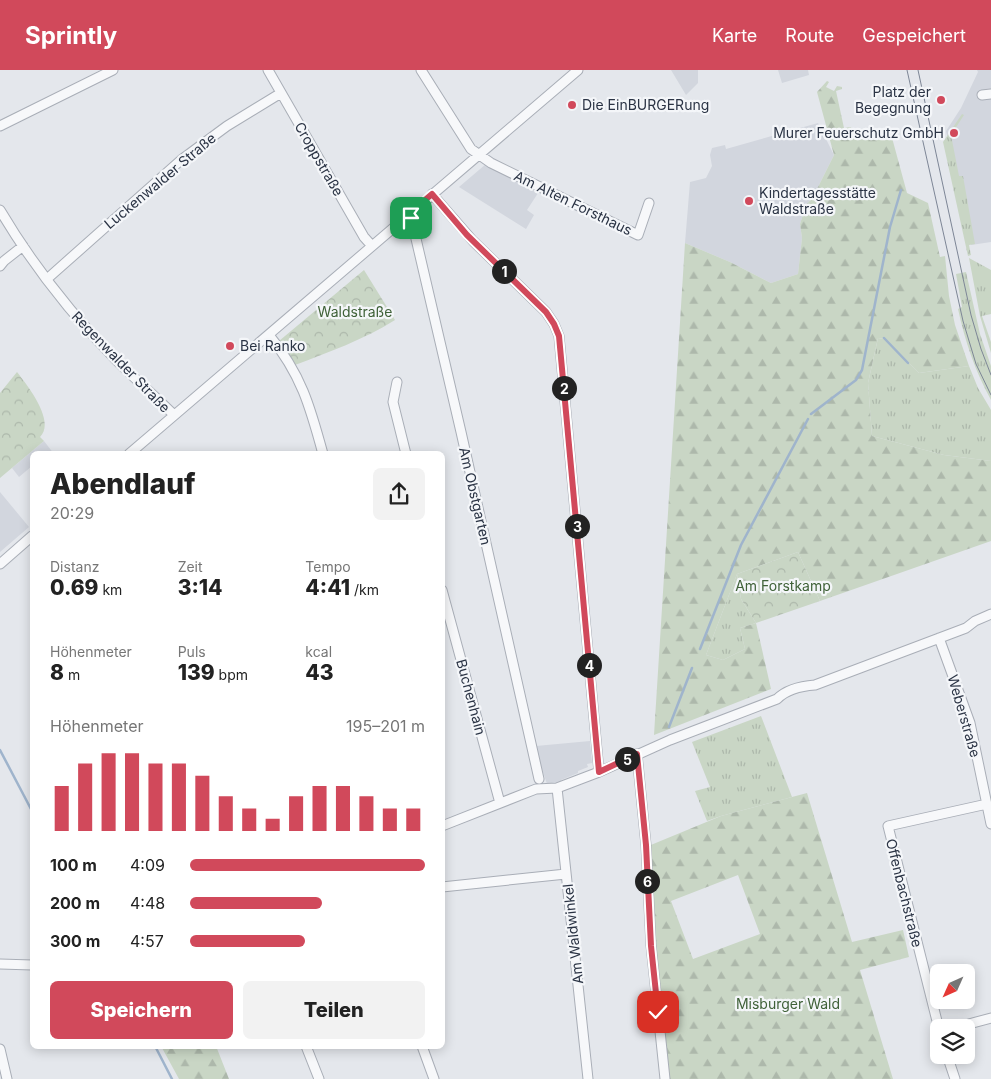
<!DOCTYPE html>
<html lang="de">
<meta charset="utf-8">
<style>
:root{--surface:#fff;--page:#f2f2f2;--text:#222;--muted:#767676;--accent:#d1495b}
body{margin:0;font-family:Inter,sans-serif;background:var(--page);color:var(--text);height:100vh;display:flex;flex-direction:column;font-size:19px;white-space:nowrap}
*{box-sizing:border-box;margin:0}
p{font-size:16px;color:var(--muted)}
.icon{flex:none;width:28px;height:28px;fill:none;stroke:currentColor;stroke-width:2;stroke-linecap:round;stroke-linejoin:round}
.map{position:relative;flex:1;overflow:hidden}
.panel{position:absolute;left:30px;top:381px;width:415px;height:598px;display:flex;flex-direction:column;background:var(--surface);border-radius:8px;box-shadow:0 2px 12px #0003}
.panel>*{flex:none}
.needle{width:32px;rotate:225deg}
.tools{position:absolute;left:930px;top:894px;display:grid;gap:10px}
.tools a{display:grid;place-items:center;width:45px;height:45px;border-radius:8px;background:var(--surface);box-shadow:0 2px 12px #0003;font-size:25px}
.pin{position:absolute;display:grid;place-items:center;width:42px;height:42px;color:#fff;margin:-21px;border-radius:10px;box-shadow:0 2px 8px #0006}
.km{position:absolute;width:25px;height:25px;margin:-12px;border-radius:50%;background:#222;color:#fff;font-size:14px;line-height:25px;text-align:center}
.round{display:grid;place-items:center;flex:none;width:52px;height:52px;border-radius:8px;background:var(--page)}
.summary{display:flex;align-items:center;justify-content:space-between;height:85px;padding:0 20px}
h1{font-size:28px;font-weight:800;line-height:38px}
.metrics{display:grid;grid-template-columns:repeat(3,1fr);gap:8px;height:85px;padding:5px 20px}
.metrics div{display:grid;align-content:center}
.metrics b{font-size:21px;font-weight:800}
.metrics small{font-size:14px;font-weight:400}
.metrics p{font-size:14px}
.chart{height:140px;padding:10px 20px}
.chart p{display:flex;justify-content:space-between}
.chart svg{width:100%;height:90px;margin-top:5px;stroke:var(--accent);stroke-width:6}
.cta{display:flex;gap:10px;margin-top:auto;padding:10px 20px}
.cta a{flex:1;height:58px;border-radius:8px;background:var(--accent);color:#fff;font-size:20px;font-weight:800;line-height:58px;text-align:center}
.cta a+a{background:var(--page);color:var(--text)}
ul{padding:0 20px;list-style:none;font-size:16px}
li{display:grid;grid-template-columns:80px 60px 1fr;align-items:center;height:38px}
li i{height:12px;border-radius:6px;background:var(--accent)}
header{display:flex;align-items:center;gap:30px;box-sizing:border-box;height:70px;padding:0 25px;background:var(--accent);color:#fff}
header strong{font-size:24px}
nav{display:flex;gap:28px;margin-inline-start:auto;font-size:18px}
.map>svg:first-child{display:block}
.built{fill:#d2d6de}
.grass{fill:url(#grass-tufts)}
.forest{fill:url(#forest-firs);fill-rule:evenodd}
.park{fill:url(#park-crowns)}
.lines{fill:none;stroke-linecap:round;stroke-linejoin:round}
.stream{stroke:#9fb4cc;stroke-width:2.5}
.minor-casing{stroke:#a9aeb7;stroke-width:11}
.minor{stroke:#f7f8fa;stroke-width:9}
.tram{stroke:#7d8696;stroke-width:1}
.route-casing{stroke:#fff;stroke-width:10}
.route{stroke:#d1495b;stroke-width:6}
.poi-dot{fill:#d1495b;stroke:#f4f6f9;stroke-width:2}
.labels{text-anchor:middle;stroke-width:4.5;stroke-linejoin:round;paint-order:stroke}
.poi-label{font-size:14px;fill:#2b3445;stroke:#f4f6f9;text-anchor:start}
.street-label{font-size:14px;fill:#2b3445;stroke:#f4f6f9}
.park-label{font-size:14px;fill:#3f6138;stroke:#f4f6f9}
</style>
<header>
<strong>Sprintly</strong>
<nav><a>Karte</a><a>Route</a><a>Gespeichert</a></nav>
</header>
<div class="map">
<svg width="991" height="1009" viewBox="0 0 991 1009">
<defs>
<pattern id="grass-tufts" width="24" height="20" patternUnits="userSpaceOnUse" patternTransform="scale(1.25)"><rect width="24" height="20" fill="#c9d6c5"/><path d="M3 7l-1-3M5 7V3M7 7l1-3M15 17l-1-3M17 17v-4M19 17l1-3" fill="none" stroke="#adb8ab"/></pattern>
<pattern id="forest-firs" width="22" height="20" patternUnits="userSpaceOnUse" patternTransform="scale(1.25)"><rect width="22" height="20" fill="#c9d6c5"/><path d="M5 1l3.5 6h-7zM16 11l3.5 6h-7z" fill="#adb8ab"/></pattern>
<pattern id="park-crowns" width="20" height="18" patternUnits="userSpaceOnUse" patternTransform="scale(1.25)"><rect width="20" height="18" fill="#c9d6c5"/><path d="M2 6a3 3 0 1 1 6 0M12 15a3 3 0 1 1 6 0" fill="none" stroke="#adb8ab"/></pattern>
</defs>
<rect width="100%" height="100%" fill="#e4e7ec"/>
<!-- built -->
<path class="built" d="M671,0h27v13l-12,12z
M778,0h30l1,5 -27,8z
M977,0h14v172l-20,3 -25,-114 15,-23 17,-36z
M818,53l16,32 -21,42 -7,8 -6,19 2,14 -4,36 -27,9 -41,-21 -45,-19 5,-61 16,-4 6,-12 -2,-11 2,-7 13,-3 1,4z
M486,94l54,26 -13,20 7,5 -8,14 -67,-42z
M44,371l10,13h-22v12l-13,11 -7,-9z
M0,422l29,35 -29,25z
M590,671l2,22 -5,1 1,3 -10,4v2l-17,7v1l-14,3 -7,-21 -4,-17z"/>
<!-- grass -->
<path class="grass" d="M962,44l2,1 -13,20 8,41h4l12,68 -6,1 2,10 -3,1 -25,-114z
M969,188l22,12v44l-9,2 9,26v11l-11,-37z
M966,202l14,62 11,32v34c-16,-29 -26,-59 -33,-91l4,-2 -6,-33z
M878,268l7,1 34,34 50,-7 9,22 13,22v51l-47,-6 -72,-19 -4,-53z
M737,504l4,25 15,24 -16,5 5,21 -22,11 -17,-5z
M761,646l31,81 -71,19 -14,5 -12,-30 15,-4 -18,-45z"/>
<!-- forest -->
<path class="forest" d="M827,11l2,1 -3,5 8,4 3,-5 5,1v2l-6,2 8,37 7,-1 2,8 4,4 23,-5 1,2 10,-2 16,59 21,10 12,54 5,-1 4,40 6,29 14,41 -50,7 -34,-34 -7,-1 -10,45 4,53 72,19 47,6v80l-171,60 -22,-49 -61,22 -31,81 17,5 22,-11 -5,-21 16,-5 15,66 -117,46 31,-492 45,19 41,21 27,-9 4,-36 -2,-14 6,-19 7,-8 21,-42 -17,-63z
M807,723l45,149 51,-12 6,27 -49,13 33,109h-226l-21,-232 75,-31zM738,805l22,59 -67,25 -22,-58z
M161,976h55l13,33h-50z"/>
<!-- park -->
<path class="park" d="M364,200l31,50c-32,20 -66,32 -100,45l-16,-24z
M17,302c10,13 39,49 23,65l4,4 -44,37v-85z
M798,482l22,49 -64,22 -15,-24 -4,-25z"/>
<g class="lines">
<!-- stream -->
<path class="stream" d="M884,268l24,25
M811,344l45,-34 6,-10 28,-143 11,-37
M700,579l41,-104 67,-126
M669,657l23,-59
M0,680l32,61
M155,976l17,33"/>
<!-- minor casing -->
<g class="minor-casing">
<path id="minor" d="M268,0l96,167 8,9
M421,0l50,79 20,14 147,72 11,-32
M982,25l9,-1
M0,56l113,-56
M432,124l41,47 73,71 8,12 5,12 40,436
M0,140c32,54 72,105 116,150 19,19 39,36 58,55
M410,143l51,219 78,347
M0,196l4,-5 19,-15
M47,209l134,-119 46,-34 54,-33
M269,265c32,39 41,71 54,119
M397,312l-4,20 13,52
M129,384l449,-384
M0,494l32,-28
M442,520l58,213
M939,568l31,85 21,101
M637,684l9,91 5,100 14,134
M557,718l31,291
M442,756l94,-37 21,-1 42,-16 71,-32 107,-41c10,-10 24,-13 38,-14l151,-57 9,-7 16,-7
M442,817l124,-13
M0,894l32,1
M954,958l37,-10
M939,959l-51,-203 99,-22
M306,976l13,33
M422,976l12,33
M0,979l7,30
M947,985l8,24"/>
</g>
<!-- minor -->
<use href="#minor" class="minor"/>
<!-- tram -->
<path class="tram" d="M907,0l56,251 13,43 15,31
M918,0l53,245 10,34 10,26"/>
</g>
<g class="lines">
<!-- route casing -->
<g class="route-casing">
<path id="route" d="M411,148l-1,-5 22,-19 35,41 79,77 8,12 5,12 40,436 38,-18 9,91 5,101 7,66"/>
</g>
<!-- route -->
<use href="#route" class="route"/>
</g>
<!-- markers -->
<g class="poi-dot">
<circle cx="941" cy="30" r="5"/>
<circle cx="572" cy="35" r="5"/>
<circle cx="954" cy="63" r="5"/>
<circle cx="749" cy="131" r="5"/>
<circle cx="230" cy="276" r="5"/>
</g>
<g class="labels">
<!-- poi labels -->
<g class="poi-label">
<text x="931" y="27" text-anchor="end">Platz der<tspan x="931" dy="16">Begegnung</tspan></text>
<text x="582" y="40">Die EinBURGERung</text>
<text x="944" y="68" text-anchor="end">Murer Feuerschutz GmbH</text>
<text x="759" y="128">Kindertagesstätte<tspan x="759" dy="16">Waldstraße</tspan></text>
<text x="240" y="281">Bei Ranko</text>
</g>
<!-- street labels -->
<g class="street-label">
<text transform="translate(319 89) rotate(60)" y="5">Croppstraße</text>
<text transform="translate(160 111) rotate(-40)" y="5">Luckenwalder Straße</text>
<text transform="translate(573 133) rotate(26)" y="5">Am Alten Forsthaus</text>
<text transform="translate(121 292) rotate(46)" y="5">Regenwalder Straße</text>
<text transform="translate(475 426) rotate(77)" y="5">Am Obstgarten</text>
<text transform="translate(471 627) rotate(75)" y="5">Buchenhain</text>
<text transform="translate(964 646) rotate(74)" y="5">Weberstraße</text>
<text transform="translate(904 823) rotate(76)" y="5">Offenbachstraße</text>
<text transform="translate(573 864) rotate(-96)" y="5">Am Waldwinkel</text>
</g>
<!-- park labels -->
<g class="park-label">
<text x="355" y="247">Waldstraße</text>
<text x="783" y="521">Am Forstkamp</text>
<text x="788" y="939">Misburger Wald</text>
</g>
</g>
</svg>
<div class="tools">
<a><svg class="needle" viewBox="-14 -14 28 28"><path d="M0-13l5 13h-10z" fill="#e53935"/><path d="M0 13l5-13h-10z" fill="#767676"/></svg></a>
<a><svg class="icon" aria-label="layers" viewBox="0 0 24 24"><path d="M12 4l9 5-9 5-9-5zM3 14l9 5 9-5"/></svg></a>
</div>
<div class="pin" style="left:411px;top:148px;background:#1e9e55"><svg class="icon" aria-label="arrive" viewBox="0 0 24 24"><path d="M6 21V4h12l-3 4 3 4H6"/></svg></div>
<div class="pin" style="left:658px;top:942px;background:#d93025"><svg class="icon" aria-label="check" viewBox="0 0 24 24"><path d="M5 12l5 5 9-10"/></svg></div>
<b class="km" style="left:504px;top:201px">1</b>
<b class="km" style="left:564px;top:318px">2</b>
<b class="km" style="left:577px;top:456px">3</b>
<b class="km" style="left:589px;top:595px">4</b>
<b class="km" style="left:627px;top:689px">5</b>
<b class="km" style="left:647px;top:811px">6</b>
<section class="panel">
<div class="summary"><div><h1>Abendlauf</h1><p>20:29</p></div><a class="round"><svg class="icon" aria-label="share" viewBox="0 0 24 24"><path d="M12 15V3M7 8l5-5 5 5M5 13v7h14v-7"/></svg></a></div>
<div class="metrics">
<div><p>Distanz</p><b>0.69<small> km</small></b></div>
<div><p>Zeit</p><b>3:14</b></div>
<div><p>Tempo</p><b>4:41<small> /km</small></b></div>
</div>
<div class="metrics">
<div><p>Höhenmeter</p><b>8<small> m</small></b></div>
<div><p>Puls</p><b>139<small> bpm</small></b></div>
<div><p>kcal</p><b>43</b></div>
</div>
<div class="chart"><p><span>Höhenmeter</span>195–201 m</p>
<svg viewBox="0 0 160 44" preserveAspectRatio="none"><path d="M5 44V22M15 44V11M25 44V6M35 44V6M45 44V11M55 44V11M65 44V17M75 44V27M85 44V33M95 44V38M105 44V27M115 44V22M125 44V22M135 44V27M145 44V33M155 44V33"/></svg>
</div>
<ul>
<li><b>100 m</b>4:09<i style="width:100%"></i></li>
<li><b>200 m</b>4:48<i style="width:56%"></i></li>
<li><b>300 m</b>4:57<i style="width:49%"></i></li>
</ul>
<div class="cta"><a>Speichern</a><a>Teilen</a></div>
</section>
</div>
